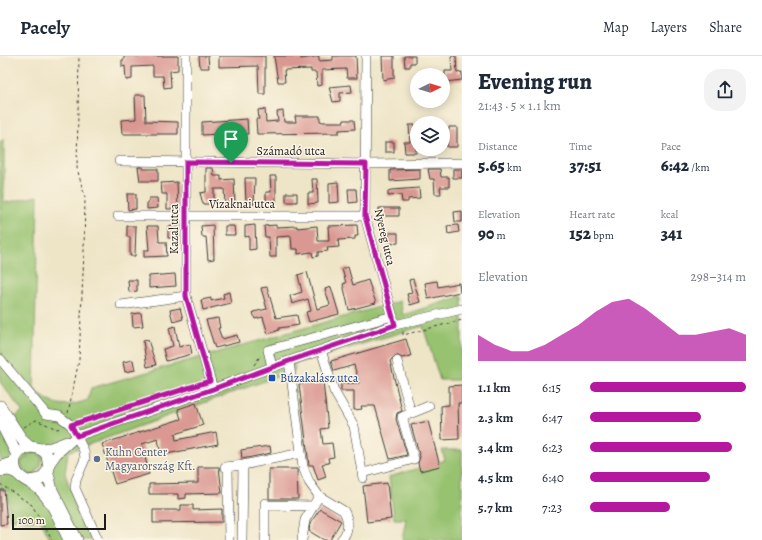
<!DOCTYPE html>
<meta charset="utf-8">
<style>
:root{--surface:#fff;--page:#f2f2f3;--text:#1f2937;--muted:#747a83;--line:#e0e1e3;--accent:#b5179e}
body{margin:0;font-family:Alegreya,serif;background:var(--page);color:var(--text);height:100vh;display:flex;flex-direction:column;font-size:15px;white-space:nowrap}
*{box-sizing:border-box;margin:0}
p{font-size:13px;color:var(--muted)}
.icon{flex:none;width:22px;height:22px;fill:none;stroke:currentColor;stroke-width:2;stroke-linecap:round;stroke-linejoin:round}
.map{position:relative;flex:1;overflow:hidden}
.details{display:flex;flex-direction:column;background:var(--surface);width:300px}
.details>*{flex:none}
.needle{width:26px;rotate:85deg}
.fabs{position:absolute;left:410px;top:12px;display:grid;gap:8px}
.fabs a{display:grid;place-items:center;width:40px;height:40px;border-radius:50%;background:var(--surface);box-shadow:0 2px 10px #0003;font-size:20px}
.scale{position:absolute;left:12px;bottom:10px;width:94px;box-sizing:border-box;padding-left:4px;border:2px solid #1c1c1c;border-top:0;font-size:11px;line-height:14px;white-space:nowrap;color:#1c1c1c;-webkit-text-stroke:3px #fcf5e5;paint-order:stroke}
.pin{position:absolute;display:grid;place-items:center;width:34px;height:34px;color:#fff;margin:-41px -17px;border-radius:50% 50% 50% 0;rotate:-45deg;box-shadow:0 0 4px #0007}
.pin .icon{rotate:45deg}
.round{display:grid;place-items:center;flex:none;width:42px;height:42px;border-radius:16px;background:var(--page)}
.summary{display:flex;align-items:center;justify-content:space-between;height:68px;padding:0 16px}
h1{font-size:22px;font-weight:800;line-height:30px}
.metrics{display:grid;grid-template-columns:repeat(3,1fr);gap:6px;height:68px;padding:4px 16px}
.metrics div{display:grid;align-content:center}
.metrics b{font-size:17px;font-weight:800}
.metrics small{font-size:11px;font-weight:400}
.metrics p{font-size:11px}
.chart{height:112px;padding:8px 16px}
.chart p{display:flex;justify-content:space-between}
.chart svg{width:100%;height:72px;margin-top:4px;fill:var(--accent);opacity:.7}
ul{padding:0 16px;list-style:none;font-size:13px}
li{display:grid;grid-template-columns:64px 48px 1fr;align-items:center;height:30px}
li i{height:10px;border-radius:5px;background:var(--accent)}
header{display:flex;align-items:center;gap:24px;box-sizing:border-box;height:56px;padding:0 20px;background:var(--surface);border-bottom:1px solid var(--line)}
header strong{font-size:19px}
nav{display:flex;gap:22px;margin-inline-start:auto;font-size:14px}
main{display:flex;flex:1;min-height:0}
.map>svg:first-child{display:block}
.green{fill:#97c270;stroke:#5a6f46;fill-rule:evenodd}
.building{fill:#da9892}
.lines{fill:none;stroke-linecap:round;stroke-linejoin:round}
.minor-casing{stroke:#3c3a36;stroke-width:10}
.major-casing{stroke:#3c3a36;stroke-width:12}
.path{stroke:#3c3a36;stroke-width:1;stroke-dasharray:3 3;stroke-linecap:butt}
.minor{stroke:#fff;stroke-width:9}
.major{stroke:#fff;stroke-width:11}
.route-casing{stroke:#fff;stroke-width:8}
.route{stroke:#b5179e;stroke-width:5}
.transit-dot{fill:#1a4fb4;stroke:#fcf5e5;stroke-width:1.5}
.service-dot{fill:#5c6f8a;stroke:#fcf5e5;stroke-width:1.5}
.labels{text-anchor:middle;stroke-width:3;stroke-linejoin:round;paint-order:stroke}
.street-label{font-size:12px;fill:#1c1c1c;stroke:#fcf5e5}
.transit-label{font-size:12px;fill:#164399;stroke:#fcf5e5;text-anchor:start}
.service-label{font-size:12px;fill:#4e5e75;stroke:#fcf5e5;text-anchor:start}
</style>
<header>
<strong>Pacely</strong>
<nav><a>Map</a><a>Layers</a><a>Share</a></nav>
</header>
<main>
<div class="map">
<svg width="462" height="484" viewBox="0 0 462 484">
<rect width="100%" height="100%" fill="#fcf5e5"/>
<filter id="ink" filterUnits="userSpaceOnUse"><feTurbulence type="fractalNoise" baseFrequency=".025" numOctaves="2"/><feDisplacementMap in="SourceGraphic" scale="8" xChannelSelector="R" yChannelSelector="G"/><feConvolveMatrix kernelMatrix="1 2 1 2 8 2 1 2 1" color-interpolation-filters="sRGB"/></filter>
<filter id="wash" filterUnits="userSpaceOnUse"><feTurbulence type="fractalNoise" baseFrequency=".012" numOctaves="4" result="noise"/><feDisplacementMap in="SourceGraphic" scale="16" xChannelSelector="R" yChannelSelector="G"/><feGaussianBlur stdDeviation="0.9" result="paint"/><feColorMatrix in="noise" values="0 0 0 0 0 0 0 0 0 0 0 0 0 0 0 0 0 1.4 0 .05"/><feComposite in="paint" operator="in"/></filter>
<g filter="url(#wash)">
<rect width="100%" height="100%" fill="#eee5c7"/>
<!-- green -->
<path class="green" d="M4,83v64l34,-7 -4,192c16,19 32,20 54,12l3,-12 309,-87 3,14 59,-19v84h-22l-17,-54 -129,38 1,6 -227,82 -3,22 9,24 22,42h-46l-9,-19 -31,-2 -3,-29h-7v-58l22,-21 -22,-29v-239zM24,397h15l5,9 -1,6 -4,3 1,4 -13,1 -7,-6v-7l6,-7z
M442,394h20v90h-60l4,-21h-12l-5,-42 56,-17z
M26,397h11l4,4v9l-5,4 1,4 -7,1 -7,-5 -2,-7 7,-7z"/>
<g id="blocks">
<!-- building -->
<path class="building" d="M124,0h54v14l-8,1 1,16 -7,1 -1,-12h-10v-10l-21,1v12l-6,1 -1,-14 -3,1v-7h2z
M199,0h9l1,12h-9z
M219,0h46v38h-6l-1,-28 -39,1z
M274,0h26l1,3 18,-3v5l14,-1v-4h23l1,22h-10l-1,-9 -24,1v15l-5,1 -1,-14h-5v-3l-27,1 1,12h-7z
M382,0h12v22l-11,2z
M404,0h11v7h-5v4h-5z
M451,0h5l1,17 5,-1v8l-17,2v-11h7z
M351,29l1,7 -12,1v8l-7,1 -4,-15z
M135,39h10l1,26 32,1v12h-56l-1,-14 15,-1z
M265,53l1,13 12,-1 -1,-9 6,-1 1,11h12l-1,-6h25v5l3,1h21v-2h10l1,9 -16,1v3l-82,1 -1,-15h3l-1,-9z
M247,63l1,15 -29,2v-2l-17,1v-13z
M409,69h6l1,28h-11l-1,-11h6z
M449,71h8v20h-10v-10h-4v-7h6z
M385,86h9v10h-9z
M138,111h5v2h15v12h-18z
M206,112h7l1,8h7v4l13,-1 1,24 -10,1 -1,-15h-10v15h-11l-3,-11 6,-1z
M420,113v10l-30,2v-11z
M428,113h12l1,8h8v10h-9l1,7h-6l-1,-15h-4z
M453,113h9v9h-9z
M270,120h6v27h-10v-11h5z
M245,122h10l-1,26h-8z
M312,123h5l1,24 -10,1v-11h5z
M177,126l1,27h-11v-15h-5l-1,-11z
M338,126l1,20 -10,1v-20z
M419,132l1,10 -12,1v3h-6l-1,-7 -13,1v-5l3,-1z
M348,133h8l1,13 -8,1z
M286,137h11v9h-11z
M127,138h9v15l-8,1z
M149,142h8l1,10 -11,1v-7l2,-1z
M379,152h20v8h-20z
M462,155v11h-7l-1,-10z
M178,169l1,13h-11v-12z
M213,169l1,34 -6,1 -2,-23h-4l-1,-11z
M255,169l1,24 -7,1v-14l-4,1v-11z
M276,169v2l21,-1v2l20,-2 1,15h11l-1,-15 29,-1 1,11h-3v3l-17,1 1,7 -12,1 1,3 -10,1v4l-5,1 -1,-5 -14,2v-5h-6l-1,-13 -15,1v20h-6l-1,-20h-4l-1,-11z
M458,169l1,7 -11,2 -1,-8z
M127,170h9l-1,30h-5v-19h-3z
M147,170h11l1,16h7l1,14 -23,1v-7h5z
M225,170h9l1,9h-10z
M389,177h9v10l-8,1z
M348,211l5,18 15,-5 8,23 -27,7 -6,-26 3,-1 -4,-14z
M307,216l10,37 13,-4 -5,-16 6,-2 8,27 -30,8 -3,-10 5,-1 -3,-12 -16,5 -2,-8 12,-4 -4,-17z
M175,218l1,12 -27,2v-12z
M413,223l7,23 -10,3 -3,-11 5,-1 -3,-13z
M128,224h9v11l-8,1z
M437,225l1,6 21,-4 1,9 -32,7 -3,-16z
M267,231l9,31 21,-3 2,10 -20,3v2l-11,4 -5,-17 -8,2 -2,-7 14,-3 -6,-21z
M229,236l2,11 -28,7 -2,-10 10,-2v3l13,-3 -1,-4z
M180,252l3,11 -10,3 -3,-12z
M141,257l2,13 -10,1 -1,-13z
M218,262l2,10h-2l4,11 15,-4 2,7 -24,6 -9,-28z
M175,270l4,21 11,-3 2,10 -26,7 -3,-12 10,-3 -4,-18z
M406,283l5,17 -9,2 -6,-3 -6,6 12,50 -5,2 -1,6 11,36 -17,4 -15,-53h-14l1,3 -8,1v-19h-13v-7l18,-1 -5,-18 -20,6 -3,-10z
M148,284l8,25 -9,2 -4,-26z
M133,304l2,10 -10,2 -2,-10z
M323,326l5,46 -7,1 2,15 9,-1 2,14 -6,1 1,5 -7,1 4,13 -8,3 -5,-15h-4l-10,-81z
M462,329v18h-4l1,36 -17,1 -1,-34 8,-1v-19z
M196,347l7,22 -28,9 1,6 40,-8 2,12 -57,11 -3,-16 -16,5 7,30 -34,10 -13,-40 79,-25 -3,-10z
M428,365l12,45 -20,5 -2,-8 2,-6 -9,-32z
M270,390l1,7 -29,6 -1,-9z
M198,411h21l3,26 -36,1v4l-8,1v-5h-29v-10l49,-1z
M269,413h28l1,30h-29z
M387,427l4,36 -24,3 -4,-36z
M0,434h4l3,34 -7,1z
M181,449h12v5l29,-1v13l-69,1v-13h28z
M320,453l21,12 -11,19h-6l-15,-9 1,-7z"/>
</g>
</g>
<g filter="url(#ink)">
<use href="#blocks" fill-opacity="0" stroke="#3c3a36" stroke-width="1"/>
<g class="lines">
<!-- minor casing -->
<g class="minor-casing">
<path id="minor" d="M186,0v240l27,93
M366,0l-1,160 30,109
M119,105l247,3 96,-1
M118,160h247
M121,249l65,-9
M321,294l13,41 20,35 9,52
M0,303l46,55 13,2 12,9 13,26 1,8 -9,21 -1,8 23,52
M289,305l14,106 6,15 10,14 25,15c5,10 5,21 -3,29
M397,305l14,52
M272,311l-4,-17 125,-34
M40,392l11,-1 16,-6
M50,408l7,-10 20,-18 136,-47 76,-28 106,-36 67,-16
M0,410l15,-5
M225,411l18,-2 58,-12
M228,411l1,73
M0,416l9,-1 8,3
M363,417l51,-14 -12,-42 27,-11
M265,449l48,1
M242,484l1,-75
M265,484v-37
M302,484l3,-20 14,-24"/>
</g>
<!-- major casing -->
<g class="major-casing">
<path id="major" d="M0,350l23,35 7,6
M0,365l17,34
M48,417l4,17 25,50
M29,425l12,-2 8,-10 -2,-14c-12,-16 -39,-5 -31,16 4,9 16,11 23,18 14,13 22,35 30,51"/>
</g>
<!-- path -->
<path class="path" d="M403,276v3l59,-15
M254,309l7,-10
M68,357l11,-53 5,-108 1,-54 -8,-30 2,-112
M79,366l125,-39
M24,371l12,-7 21,9 4,-1
M0,428l32,21 20,35"/>
<!-- minor -->
<use href="#minor" class="minor"/>
<!-- major -->
<use href="#major" class="major"/>
</g>
</g>
<g class="lines" filter="url(#ink)">
<!-- route casing -->
<g class="route-casing">
<path id="route" d="M186,106l180,2 -1,52 30,109 -106,36 -76,28 -136,47 -6,-11 139,-44 -24,-85z"/>
</g>
<!-- route -->
<use href="#route" class="route"/>
</g>
<!-- markers -->
<rect class="transit-dot" x="268" y="318" width="8" height="8" rx="2"/>
<circle class="service-dot" cx="97" cy="403" r="4"/>
<g class="labels">
<!-- street labels -->
<g class="street-label">
<text x="291" y="99">Számadó utca</text>
<text x="242" y="152">Vízaknai utca</text>
<text transform="translate(174 173) rotate(-90)" y="4">Kazal utca</text>
<text transform="translate(385 181) rotate(77)" y="4">Nyereg utca</text>
</g>
<!-- transit labels -->
<g class="transit-label">
<text x="280" y="326">Búzakalász utca</text>
</g>
<!-- service labels -->
<g class="service-label">
<text x="105" y="400">Kuhn Center<tspan x="105" dy="14">Magyarország Kft.</tspan></text>
</g>
</g>
</svg>
<div class="fabs">
<a><svg class="needle" viewBox="-14 -14 28 28"><path d="M0-13l5 13h-10z" fill="#e53935"/><path d="M0 13l5-13h-10z" fill="#747a83"/></svg></a>
<a><svg class="icon" aria-label="layers" viewBox="0 0 24 24"><path d="M12 4l9 5-9 5-9-5zM3 14l9 5 9-5"/></svg></a>
</div>
<div class="scale">100 m</div>
<div class="pin" style="left:231px;top:107px;background:#1e9e55"><svg class="icon" aria-label="arrive" viewBox="0 0 24 24"><path d="M6 21V4h12l-3 4 3 4H6"/></svg></div>
</div>
<section class="details">
<div class="summary"><div><h1>Evening run</h1><p>21:43 · 5 × 1.1 km</p></div><a class="round"><svg class="icon" aria-label="share" viewBox="0 0 24 24"><path d="M12 15V3M7 8l5-5 5 5M5 13v7h14v-7"/></svg></a></div>
<div class="metrics">
<div><p>Distance</p><b>5.65<small> km</small></b></div>
<div><p>Time</p><b>37:51</b></div>
<div><p>Pace</p><b>6:42<small> /km</small></b></div>
</div>
<div class="metrics">
<div><p>Elevation</p><b>90<small> m</small></b></div>
<div><p>Heart rate</p><b>152<small> bpm</small></b></div>
<div><p>kcal</p><b>341</b></div>
</div>
<div class="chart"><p><span>Elevation</span>298–314 m</p>
<svg viewBox="0 0 160 44" preserveAspectRatio="none"><path d="M0 44V28L10 34L20 38L30 38L40 34L50 28L60 22L70 14L80 8L90 6L100 12L110 20L120 28L130 28L140 26L150 24L160 28V44z"/></svg>
</div>
<ul>
<li><b>1.1 km</b>6:15<i style="width:100%"></i></li>
<li><b>2.3 km</b>6:47<i style="width:71%"></i></li>
<li><b>3.4 km</b>6:23<i style="width:91%"></i></li>
<li><b>4.5 km</b>6:40<i style="width:77%"></i></li>
<li><b>5.7 km</b>7:23<i style="width:51%"></i></li>
</ul>
</section>
</main>
